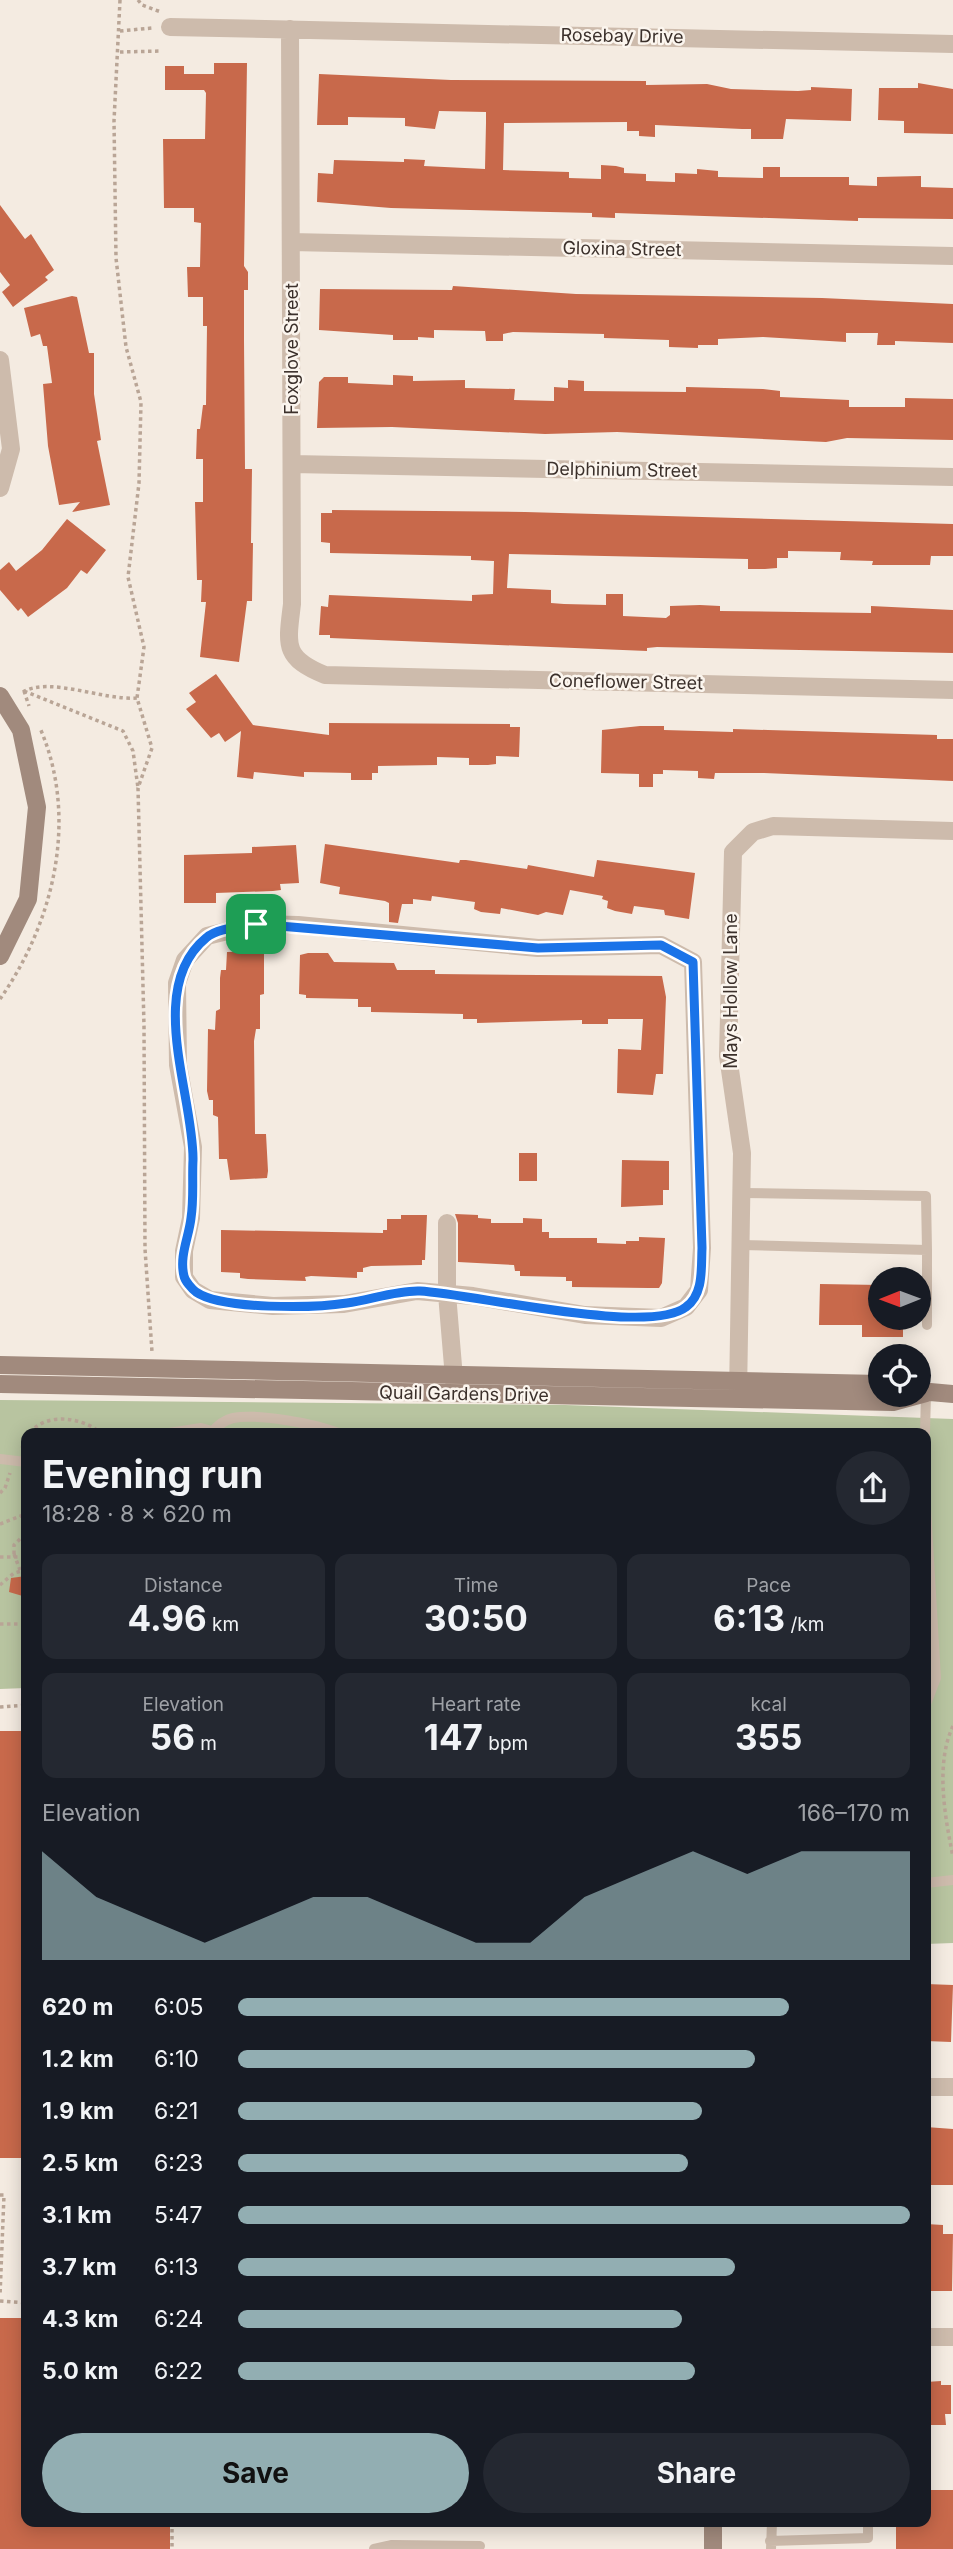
<!DOCTYPE html>
<meta charset="utf-8">
<style>
:root{--surface:#171b24;--page:#242831;--text:#f1f3f6;--muted:#9ea1a6;--accent:#92aeb2}
body{margin:0;font-family:Inter,sans-serif;background:var(--page);color:var(--text);height:100vh;display:flex;flex-direction:column;font-size:26px;white-space:nowrap}
*{box-sizing:border-box;margin:0}
p{font-size:23px;color:var(--muted)}
.icon{flex:none;width:38px;height:38px;fill:none;stroke:currentColor;stroke-width:2;stroke-linecap:round;stroke-linejoin:round}
.map{position:relative;flex:1;overflow:hidden}
.side{position:absolute;left:21px;top:1428px;width:910px;height:1099px;display:flex;flex-direction:column;background:var(--surface);border-radius:14px;box-shadow:0 4px 18px #0003}
.side>*{flex:none}
.needle{width:46px;rotate:269deg}
.fabs{position:absolute;left:868px;top:1267px;display:grid;gap:14px}
.fabs a{display:grid;place-items:center;width:63px;height:63px;border-radius:50%;background:var(--surface);box-shadow:0 4px 18px #0003;font-size:35px}
.pin{position:absolute;display:grid;place-items:center;width:60px;height:60px;color:#fff;margin:-30px;border-radius:14px;box-shadow:0 4px 10px #0006}
.round{display:grid;place-items:center;flex:none;width:74px;height:74px;border-radius:37px;background:var(--page)}
.summary{display:flex;align-items:center;justify-content:space-between;height:119px;padding:0 21px}
h1{font-size:38px;font-weight:700;line-height:52px}
.figures{display:grid;grid-template-columns:repeat(3,1fr);gap:10px;height:119px;padding:7px 21px}
.figures div{display:grid;align-content:center;border-radius:14px;background:var(--page);text-align:center}
.figures b{font-size:35px;font-weight:700}
.figures small{font-size:19px;font-weight:400}
.figures p{font-size:19px}
.chart{height:196px;padding:14px 21px}
.chart p{display:flex;justify-content:space-between}
.chart svg{width:100%;height:126px;margin-top:7px;fill:var(--accent);opacity:.7}
.action{display:flex;gap:14px;margin-top:auto;padding:14px 21px}
.action a{flex:1;height:80px;border-radius:42px;background:var(--accent);color:#111;font-size:28px;font-weight:700;line-height:80px;text-align:center}
.action a+a{background:var(--page);color:var(--text)}
ul{padding:0 21px;list-style:none;font-size:23px}
li{display:grid;grid-template-columns:112px 84px 1fr;align-items:center;height:52px}
li i{height:18px;border-radius:9px;background:var(--accent)}
.map>svg:first-child{display:block}
.green{fill:#b8c4a0}
.building{fill:#c8694b}
.lines{fill:none;stroke-linecap:round;stroke-linejoin:round}
.path{stroke:#b9a596;stroke-width:3.5;stroke-dasharray:3.5 3.5;stroke-linecap:butt}
.lane{stroke:#cdbbac;stroke-width:10}
.street{stroke:#cdbbac;stroke-width:18}
.secondary{stroke:#a18a7d;stroke-width:18}
.path-bridge{stroke:#b9a596;stroke-width:3.5;stroke-dasharray:3.5 3.5;stroke-linecap:butt}
.route-casing{stroke:#fff;stroke-width:14}
.route{stroke:#1a73e8;stroke-width:9}
.labels{text-anchor:middle;stroke-width:5;stroke-linejoin:round;paint-order:stroke}
.street-label{font-size:18px;fill:#3b302b;stroke:#fbf5ee}
</style>
<div class="map">
<svg width="953" height="2549" viewBox="0 0 953 2549">
<rect width="100%" height="100%" fill="#f4ebe1"/>
<!-- green -->
<path class="green" d="M0,1400l565,5 388,14v524l-27,1v-511h-900v255l-26,1z"/>
<!-- building -->
<path class="building" d="M214,63h33l-3,203 4,6v18h-4v51l1,128h7l-1,74h2l-1,58h-5l-8,61 -39,-5 6,-55h-5l1,-22h-5l-2,-78h8v-43h-7l1,-30h3l3,-24h3l1,-79h-4v-29h-15l-1,-30h13l1,-44 -7,-1v-14h-30l-1,-69h42l1,-46 -2,-3h-39v-24h19v8h30z
M319,74l132,6 195,1v4l61,-1 24,5 67,2 13,-1v-3l41,2 -1,32 -65,-2 -3,20h-32v-10h-9l-87,-4v12l-16,-1v-5h-12v-9l-123,1 -1,47 66,2v6l32,1v-14l15,1 8,2v5l22,1v7l29,1v-9l22,1v-5l21,2v6l45,1v-11h17v10h69v8l28,1v-9l44,-1v11l32,1v31l-95,-1v3l-243,-8v5l-23,-1v-4l-201,-5 -74,-6 1,-29 15,1 1,-14 70,2v-3l21,1 -1,6 61,3 1,-46v-11l-47,-1 -4,18 -30,-3v-8l-57,-1v8h-31z
M918,83l35,6v45l-49,-1v-12l-26,-1 1,-32h39z
M0,205l25,34 6,-5 23,36 -9,7 3,3 -35,27 -11,-15 8,-7 -10,-13z
M453,286l123,8 246,4 131,6v39l-58,-2v4h-18l1,-12h-32v9l-83,-5 -45,2v6h-20v3l-29,-1v-7l-65,-2v-4l-91,-2 -10,2v7h-17l-1,-10 -51,-1v8l-16,-1v3h-25v-5l-74,-5 1,-41 132,1z
M72,296l5,1 12,56h5v41l7,46 -4,1 13,64 -38,7 8,-10 -21,3 -11,-59 -5,-62 9,-1 -5,-37h-4l-3,-12 -9,3 -7,-29z
M393,375l20,1v5l52,-1v8l50,1 -1,11 40,1v-14l14,1v-8l16,1v10l102,1v-5l77,2 17,2v6l69,3v7h56v-9l48,1v41l-106,-2 -21,4 -209,-10 -72,2 -153,-7 -75,1 2,-46 5,-5h24v6l45,2z
M332,510l193,2 428,12v32h-22l-1,9h-58l1,-4 -33,-1 1,-8 -53,-1v7h-11v10l-12,1h-17v-10l-239,-5 -2,34 44,2v13l13,1 42,1v-11h17v22l43,2 4,-3v-9l30,-1 20,1v5l151,2v-7l82,4v43l-296,-6 -10,1v3l-317,-13v-3h-11l2,-29 7,1 1,-12 143,6v-6l21,-1 1,-33 -23,-1v-4l-141,-3v-10l-9,-1v-29h11z
M67,519l39,31 -19,24 -6,-4 -14,18 -39,29 -7,-9 -3,3 -18,-21v-20l9,-8 7,9 26,-21z
M216,674l37,51 76,10v-12l181,1v3h10l-1,30 -23,-1v8l-8,1h-19v-7l-32,-1v8l-59,1v7h-6v7h-21v-7l-47,-1v5l-50,-5 -1,7 -16,-2 4,-46 -16,11 -6,-9 -8,5 -25,-29 10,-7 -7,-9z
M640,726h24v4l69,2v-3l35,1 169,5v4h16v42l-189,-8h-49l-1,6 -16,-1v-7l-35,-1v4h-10v13h-14v-13l-38,-1 1,-43z
M325,844l134,19 1,-3h6l61,9 1,-4 66,12 3,-17 98,13 -6,46 -24,-4 -1,-5 -30,-4 -2,8 -17,-3 -8,-3 1,-7 -6,-2 1,-3 -33,-6 -7,25 -17,-3 -8,3 -37,-7 -1,6 -19,-2 -7,-3 1,-7 -43,-6 -1,5 -18,-2v5h-11l-4,19 -9,-1v-19l-4,-2 -46,-7 1,-7 -20,-4z
M296,845l3,38 -19,1 1,6 -8,1 -57,2v10h-32v-48l68,-2v-6z
M264,951v43l-4,1v34h-4l-2,12 1,93h11l2,37 -1,7 -37,2 -3,-21h-8l-1,-42 -5,-2v-15h-4l-2,-9 1,-62 7,1 1,-19 4,-2v-31l1,-8h5l1,-18z
M308,953h20l6,9 60,1 3,7h38v4l227,2 4,21 -3,77h-7l-3,21 -36,-2 1,-44 23,1 2,-31h-35v5h-26v-4l-105,3v-4h-14v-5l-92,-2v-5h-13v-8l-52,-1v-3l-7,-1 1,-39z
M519,1153h18v28h-18z
M622,1160l47,1v29h-6v15l-42,2z
M455,1214l23,1v3l13,1v4h32v-5l19,1v13h7v6h48v5l29,1v-3h13v-4l26,1 -3,45 -3,5h-11l-76,-1v-6h-6v-4l-46,-1v-5h-5l-1,-6 -56,-3v-39z
M401,1215h26l-2,45h-3v5l-51,1 -8,2v4h-6v6l-46,-2 -6,1 1,4 -58,-2 -8,-1v-5l-19,-1v-42l162,3v-3h4v-11h14z
M820,1284l60,1v33h23v19h-41v-12h-43z
M26,1576v21l-17,-5 2,-14z
M0,1731h26v427h-26z
M926,1984l27,1 -2,57 -25,-1z
M926,2127l27,2v56h-27z
M926,2224l17,1v9h10l-1,57h-26z
M0,2318h26v204h144v27h-170z
M941,2381v4h10v29h-6l1,11h-20v-43z
M926,2490h27v59h-57v-27h30z"/>
<g class="lines">
<!-- path -->
<path class="path" d="M120,0l-6,121 2,137 10,89 15,55 -2,81 -11,94 16,70 -7,51 15,50 -14,40 6,238 1,223 7,103
M138,0l4,5 19,7
M120,31l32,-3
M120,52l42,-1
M24,691l5,15
M24,691l99,40 10,20 5,37
M23,692c26,-16 82,9 114,6
M0,999c54,-77 79,-181 40,-271
M30,1433c16,-21 52,-16 71,0
M22,1448l4,-10
M0,1493l5,-5 5,-15
M20,1515l6,5
M0,1524l26,-10
M14,1554v-9l10,-10 2,3
M0,1557h26
M0,1585l14,-12 12,-3
M0,1624h26
M0,1707l26,-2
M953,1726c-18,38 -8,91 0,131
M0,2195h4l-4,101
M0,2301l26,2
M172,2522v27"/>
<!-- lane -->
<path class="lane" d="M741,1245l186,5 -1,-54 -184,-3
M927,1250v75
M169,1433l32,-5 11,3
M211,1433c6,-7 13,-13 22,-15 24,-5 83,6 105,15
M925,1433l1,-40
M0,1459l26,3
M926,1509l10,169 -10,26
M926,1883l27,-3
M770,2541l98,-3v-16
M374,2549l18,-4 88,1
M771,2549l1,-27"/>
<!-- street -->
<path class="street" d="M170,27l783,17
M290,29l2,575c-5,41 -9,54 33,71l628,15
M291,242l662,14
M0,360l11,89 -11,39
M292,464l661,13
M256,924l42,1 240,23 123,-3 32,17 9,286 -3,42 -13,17 -25,11 -76,-3 -112,-19 -56,-5 -73,13 -71,2 -63,-6 -17,-10 -9,-13v-26l7,-33 2,-71 -15,-82 -1,-82 8,-23 22,-24z
M447,1223v71l8,96
M738,1395l4,-242 -14,-97 5,-204 20,-20 20,-6 180,5
M926,2087h27
M926,2337h27"/>
<!-- secondary -->
<path class="secondary" d="M0,696l21,34 16,77 -9,92 -28,57
M0,1365l880,19
M0,1384l893,18 33,-9
M919,1391l34,3
M713,2522v27"/>
<!-- path-bridge -->
<path class="path-bridge" d="M14,1554l6,16"/>
</g>
<g class="lines">
<!-- route casing -->
<g class="route-casing">
<path id="route" d="M256,924l282,24 123,-3 32,17 9,286c-1,20 2,46 -16,59 -37,29 -212,-13 -266,-16 -23,-1 -50,9 -73,12 -32,5 -125,7 -151,-11 -4,-3 -11,-11 -12,-16 -5,-20 5,-39 7,-58 3,-19 1,-39 2,-58 1,-64 -48,-172 13,-222 11,-10 36,-11 50,-14z"/>
</g>
<!-- route -->
<use href="#route" class="route"/>
</g>
<g class="labels">
<!-- street labels -->
<g class="street-label">
<text transform="translate(622 36) rotate(1)" y="6">Rosebay Drive</text>
<text transform="translate(622 249) rotate(1)" y="6">Gloxina Street</text>
<text transform="translate(292 349) rotate(-90)" y="6">Foxglove Street</text>
<text transform="translate(622 470) rotate(1)" y="6">Delphinium Street</text>
<text transform="translate(626 682) rotate(1)" y="6">Coneflower Street</text>
<text transform="translate(731 991) rotate(-90)" y="6">Mays Hollow Lane</text>
<text transform="translate(464 1394) rotate(1)" y="6">Quail Gardens Drive</text>
</g>
</g>
</svg>
<div class="fabs">
<a><svg class="needle" viewBox="-14 -14 28 28"><path d="M0-13l5 13h-10z" fill="#e53935"/><path d="M0 13l5-13h-10z" fill="#9ea1a6"/></svg></a>
<a><svg class="icon" aria-label="locate" viewBox="0 0 24 24"><circle cx="12" cy="12" r="6"/><path d="M12 2v4M12 18v4M2 12h4M18 12h4"/></svg></a>
</div>
<div class="pin" style="left:256px;top:924px;background:#1e9e55"><svg class="icon" aria-label="arrive" viewBox="0 0 24 24"><path d="M6 21V4h12l-3 4 3 4H6"/></svg></div>
<section class="side">
<div class="summary"><div><h1>Evening run</h1><p>18:28 · 8 × 620 m</p></div><a class="round"><svg class="icon" aria-label="share" viewBox="0 0 24 24"><path d="M12 15V3M7 8l5-5 5 5M5 13v7h14v-7"/></svg></a></div>
<div class="figures">
<div><p>Distance</p><b>4.96<small> km</small></b></div>
<div><p>Time</p><b>30:50</b></div>
<div><p>Pace</p><b>6:13<small> /km</small></b></div>
</div>
<div class="figures">
<div><p>Elevation</p><b>56<small> m</small></b></div>
<div><p>Heart rate</p><b>147<small> bpm</small></b></div>
<div><p>kcal</p><b>355</b></div>
</div>
<div class="chart"><p><span>Elevation</span>166–170 m</p>
<svg viewBox="0 0 160 44" preserveAspectRatio="none"><path d="M0 44V6L10 22L20 30L30 38L40 30L50 22L60 22L70 30L80 38L90 38L100 22L110 14L120 6L130 14L140 6L150 6L160 6V44z"/></svg>
</div>
<ul>
<li><b>620 m</b>6:05<i style="width:82%"></i></li>
<li><b>1.2 km</b>6:10<i style="width:77%"></i></li>
<li><b>1.9 km</b>6:21<i style="width:69%"></i></li>
<li><b>2.5 km</b>6:23<i style="width:67%"></i></li>
<li><b>3.1 km</b>5:47<i style="width:100%"></i></li>
<li><b>3.7 km</b>6:13<i style="width:74%"></i></li>
<li><b>4.3 km</b>6:24<i style="width:66%"></i></li>
<li><b>5.0 km</b>6:22<i style="width:68%"></i></li>
</ul>
<div class="action"><a>Save</a><a>Share</a></div>
</section>
</div>
